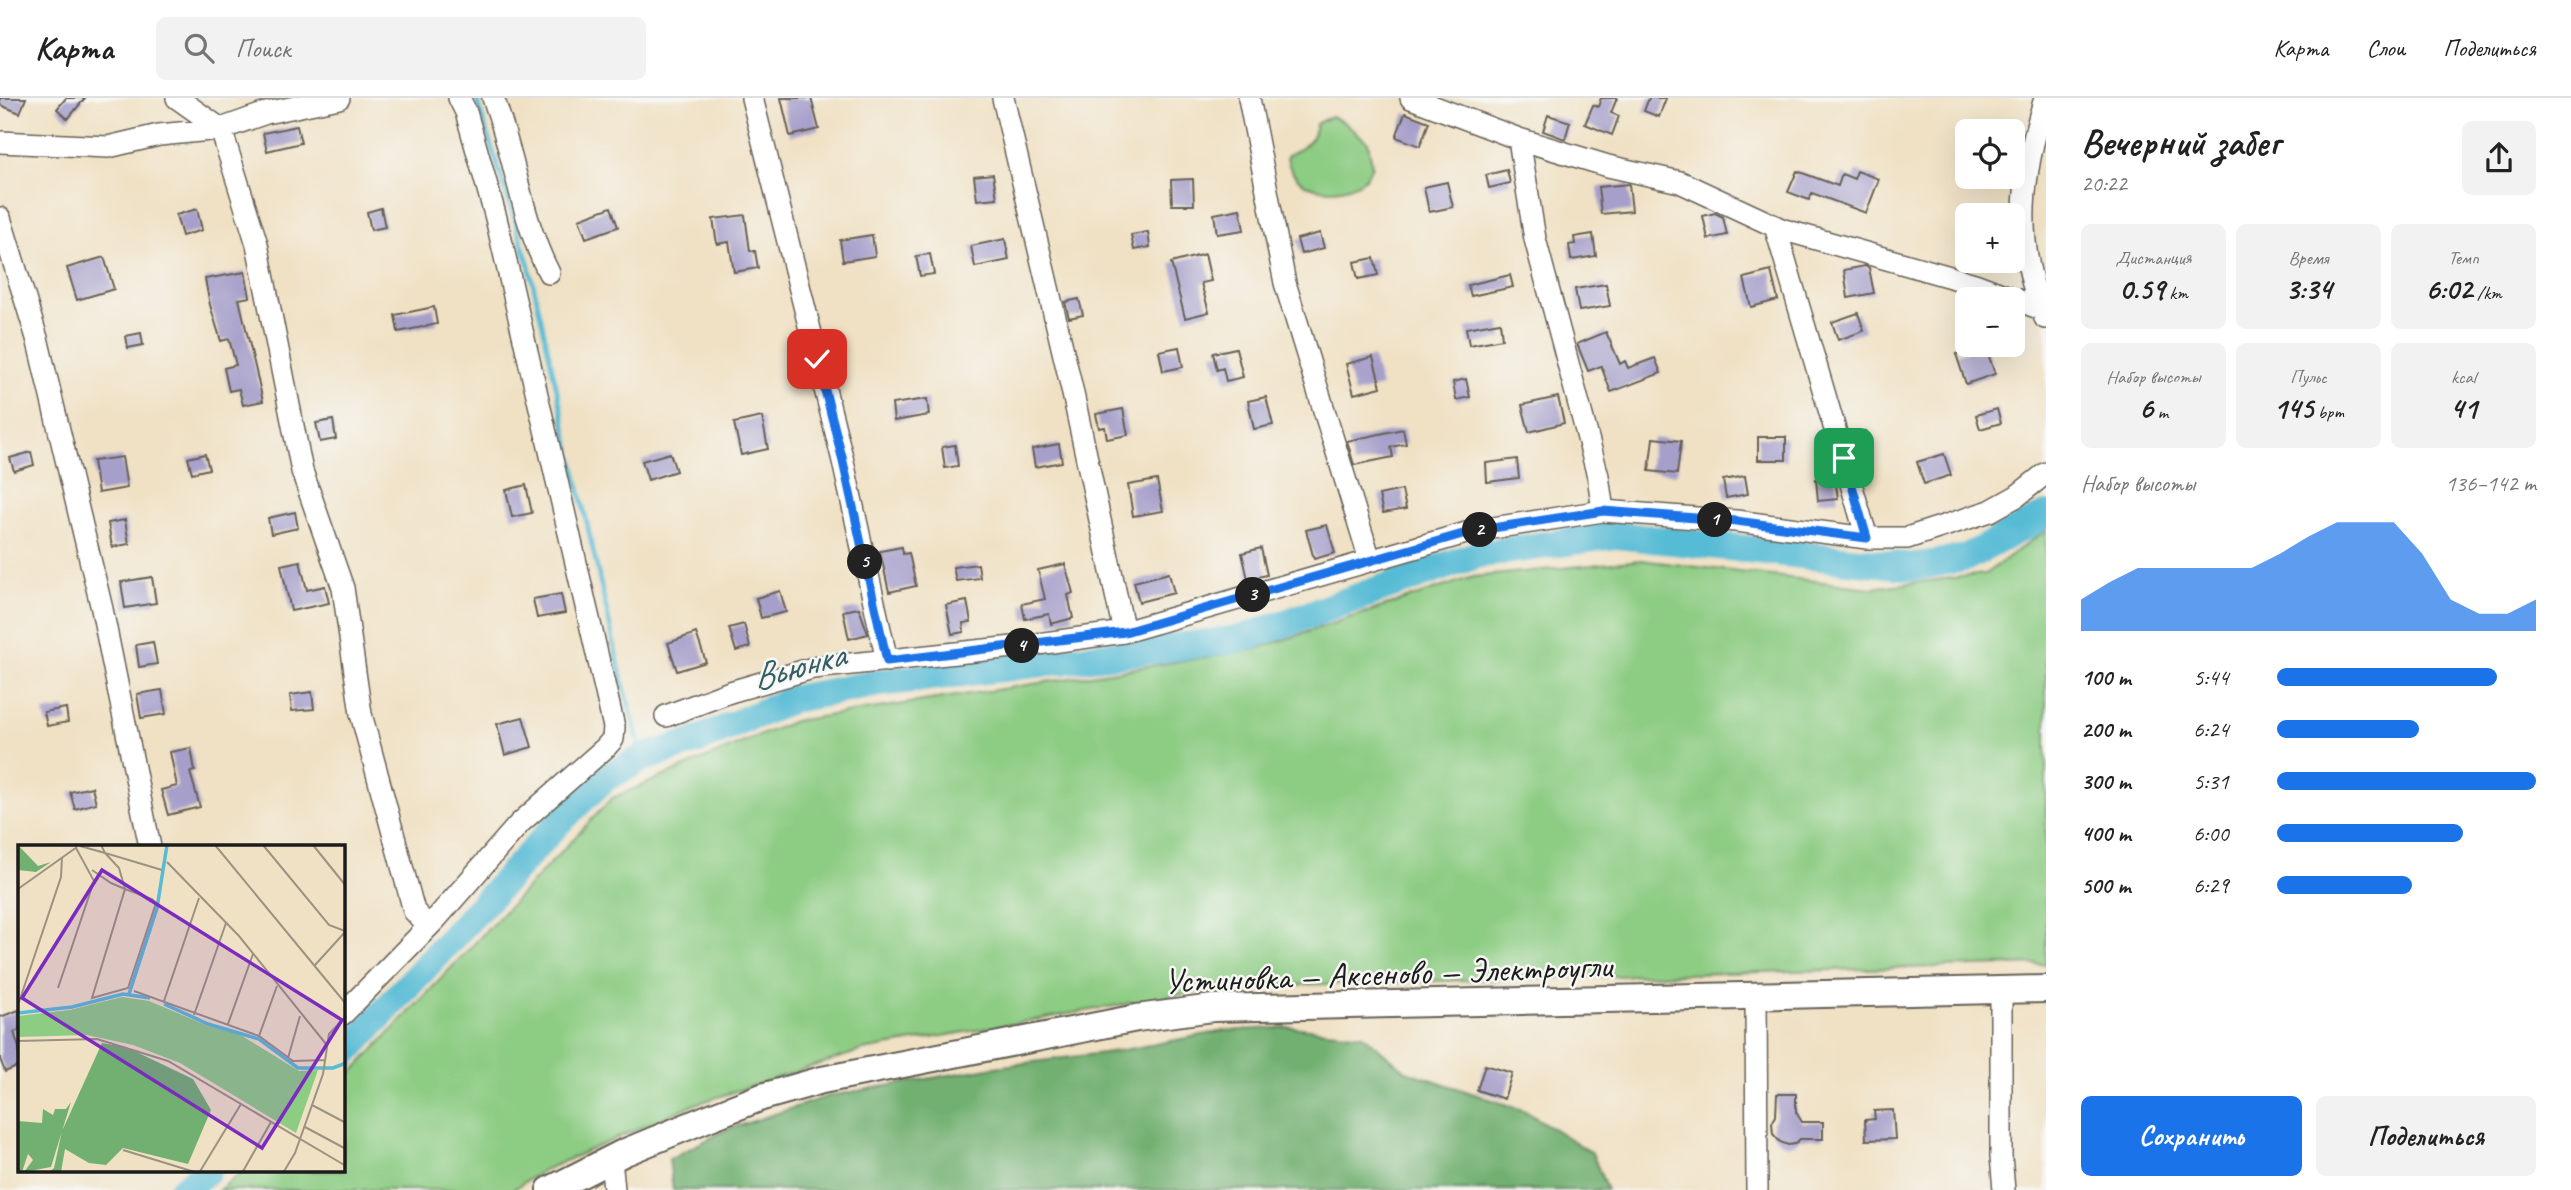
<!DOCTYPE html>
<html lang="ru">
<meta charset="utf-8">
<style>
:root{--surface:#fff;--page:#f2f2f2;--text:#222;--muted:#767676;--line:#e0e0e0;--accent:#1a73e8}
body{margin:0;font-family:Caveat,sans-serif;background:var(--page);color:var(--text);height:100vh;display:flex;flex-direction:column;font-size:26px;white-space:nowrap}
*{box-sizing:border-box;margin:0}
p{font-size:23px;color:var(--muted)}
.icon{flex:none;width:38px;height:38px;fill:none;stroke:currentColor;stroke-width:2;stroke-linecap:round;stroke-linejoin:round}
.map{position:relative;flex:1;overflow:hidden}
.sheet{display:flex;flex-direction:column;background:var(--surface);width:525px}
.sheet>*{flex:none}
.controls{position:absolute;left:1955px;top:21px;display:grid;gap:14px}
.controls a{display:grid;place-items:center;width:70px;height:70px;border-radius:10px;background:var(--surface);box-shadow:0 7px 28px #0002;font-size:35px}
.pin{position:absolute;display:grid;place-items:center;width:60px;height:60px;color:#fff;margin:-30px;border-radius:14px;box-shadow:0 4px 10px #0006}
.km{position:absolute;width:35px;height:35px;margin:-18px;border-radius:50%;background:#222;color:#fff;font-size:19px;line-height:35px;text-align:center}
.round{display:grid;place-items:center;flex:none;width:74px;height:74px;border-radius:10px;background:var(--page)}
.head{display:flex;align-items:center;justify-content:space-between;height:119px;padding:0 35px}
h1{font-size:38px;font-weight:700;line-height:52px}
.figures{display:grid;grid-template-columns:repeat(3,1fr);gap:10px;height:119px;padding:7px 35px}
.figures div{display:grid;align-content:center;border-radius:10px;background:var(--page);text-align:center}
.figures b{font-size:30px;font-weight:700}
.figures small{font-size:19px;font-weight:400}
.figures p{font-size:19px}
.chart{height:196px;padding:14px 35px}
.chart p{display:flex;justify-content:space-between}
.chart svg{width:100%;height:126px;margin-top:7px;fill:var(--accent);opacity:.7}
.action{display:flex;gap:14px;margin-top:auto;padding:14px 35px}
.action a{flex:1;height:80px;border-radius:10px;background:var(--accent);color:#fff;font-size:28px;font-weight:700;line-height:80px;text-align:center}
.action a+a{background:var(--page);color:var(--text)}
ul{padding:0 35px;list-style:none;font-size:23px}
li{display:grid;grid-template-columns:112px 84px 1fr;align-items:center;height:52px}
li i{height:18px;border-radius:9px;background:var(--accent)}
header{display:flex;align-items:center;gap:42px;box-sizing:border-box;height:98px;padding:0 35px;background:var(--surface);border-bottom:2px solid var(--line)}
header strong{font-size:33px}
nav{display:flex;gap:38px;margin-inline-start:auto;font-size:24px}
.search{width:490px;height:63px;background:var(--page);display:flex;align-items:center;gap:18px;box-sizing:border-box;padding:0 24px;border-radius:10px;color:var(--muted);font-size:26px}
main{display:flex;flex:1;min-height:0}
.map>svg:first-child{display:block}
.green{fill:#8dcc83;stroke:#547450;stroke-width:2}
.forest{fill:#72b071;stroke:#476646;stroke-width:2}
.lines{fill:none;stroke-linecap:round;stroke-linejoin:round}
.stream{stroke:#57bbd5;stroke-width:4.5}
.river{stroke:#57bbd5;stroke-width:28}
.building{fill:#a69fca}
.minor-casing{stroke:#666157;stroke-width:24}
.major-casing{stroke:#666157;stroke-width:30}
.minor{stroke:#fff;stroke-width:21}
.major{stroke:#fff;stroke-width:26}
.route-casing{stroke:#fff;stroke-width:14}
.route{stroke:#1a73e8;stroke-width:9}
.labels{text-anchor:middle;stroke-width:5;stroke-linejoin:round;paint-order:stroke}
.street-label{font-size:35px;fill:#1c1c1c;stroke:#f6f6f2}
.water-label{font-size:37px;font-style:italic;fill:#345c66;stroke:#f6f6f2}
.inset-river{fill:none;stroke:#57bbd5;stroke-width:3.5}
.inset-road{fill:none;stroke:#9b9281;stroke-width:2}
.view{fill:#7b2cbf;fill-opacity:0.15;stroke:#7b2cbf;stroke-width:3.5}
.inset-edge{fill:none;stroke:#1c1c1c;stroke-width:3.5}
</style>
<header>
<strong>Карта</strong>
<div class="search"><svg class="icon" aria-label="search" viewBox="0 0 24 24"><circle cx="10" cy="10" r="6"/><path d="M15 15l6 6"/></svg>Поиск</div>
<nav><a>Карта</a><a>Слои</a><a>Поделиться</a></nav>
</header>
<main>
<div class="map">
<svg width="2046" height="1092" viewBox="0 0 2046 1092">
<rect width="100%" height="100%" fill="#f6f6f2"/>
<filter id="ink" filterUnits="userSpaceOnUse"><feTurbulence type="fractalNoise" baseFrequency=".0143" numOctaves="2"/><feDisplacementMap in="SourceGraphic" scale="14" xChannelSelector="R" yChannelSelector="G"/><feConvolveMatrix kernelMatrix="1 2 1 2 8 2 1 2 1" color-interpolation-filters="sRGB"/></filter>
<filter id="wash" filterUnits="userSpaceOnUse"><feTurbulence type="fractalNoise" baseFrequency=".00686" numOctaves="4" result="noise"/><feDisplacementMap in="SourceGraphic" scale="28" xChannelSelector="R" yChannelSelector="G"/><feGaussianBlur stdDeviation="1.57" result="paint"/><feColorMatrix in="noise" values="0 0 0 0 0 0 0 0 0 0 0 0 0 0 0 0 0 1.4 0 .05"/><feComposite in="paint" operator="in"/></filter>
<g filter="url(#wash)">
<rect width="100%" height="100%" fill="#f0e1c4"/>
<!-- green -->
<path class="green" d="M1331,18l14,7 23,19 4,24c-3,5 -5,11 -9,14 -26,18 -73,12 -76,-24 17,-10 25,-11 29,-32z
M2046,432v434l-823,23 -360,63 -173,56 -148,65 -30,19h-293l24,-19h100v-89l269,-284 182,-77 459,-71 220,-73 168,-17 230,28 114,-14z"/>
<!-- forest -->
<path class="forest" d="M1291,929l72,8 43,36 119,40 67,42 15,37h-934l-4,-31 57,-29 103,-34 166,-29 123,-16 106,-20z"/>
<g class="lines">
<!-- stream -->
<path class="stream" d="M476,0l53,167 92,410 22,83"/>
<!-- river -->
<path class="river" d="M343,958l215,-233 47,-45 38,-20 53,-17 97,-42 86,-16 362,-44 235,-84 140,-20 298,32 51,-9 81,-43
M182,1092l25,-19"/>
</g>
<g id="blocks">
<!-- building -->
<path class="building" d="M0,0h26l-6,15 -20,-8z
M66,0h19l-17,21 -11,-10z
M781,0h30l8,31 -29,7z
M1601,0h16l-6,15 8,3 -7,19 -27,-11 8,-19 5,2z
M1649,0h17l-7,19 -15,-6z
M1405,15l24,9 -9,24 -24,-9z
M1548,17l22,7 -5,17 -22,-8z
M297,28l4,17 -34,8 -4,-18z
M1507,72l3,13 -21,5 -3,-13z
M1797,73l41,15 4,-12 12,5 3,-8 22,8 -13,34 -54,-20 -3,7 -21,-8z
M993,76l4,24 -20,2 -3,-24z
M1193,81l1,26h-22l-1,-25z
M1447,84l6,25 -24,5 -5,-25z
M1629,86l3,27 -31,3 -3,-27z
M611,109l7,20 -32,11 -7,-19z
M381,110l4,19 -14,3 -4,-18z
M197,111l5,21 -20,6 -6,-21z
M1240,111l4,21 -27,4 -3,-20z
M1715,115l8,4 4,18 -19,4 -5,-23z
M745,117l5,36h5l3,17 -24,4 -5,-30 -12,2 -4,-25z
M1148,134l2,15 -16,3 -3,-15z
M1320,135l4,15 -23,6 -4,-15z
M1593,136l3,22 -25,4 -2,-15 6,-1 -1,-7z
M872,137l3,21 -32,5 -3,-21z
M1005,141l4,21 -34,7 -4,-21z
M930,156l4,20 -14,2 -4,-20z
M1205,156l6,27 -10,2 8,29 -24,6 -14,-55z
M104,159l10,32 -37,11 -10,-32z
M1374,160l4,17 -20,4 -4,-17z
M1865,168l4,2 5,25 -26,5 -4,-28z
M1771,173l7,29 -27,7 -7,-29z
M245,174l5,25 -11,2 24,102 -20,4 -4,-16 -10,2 -5,-23 12,-3 -7,-26 -8,2 -11,-36 -5,-26z
M1510,177l3,12 -42,9 -3,-11z
M1606,186l4,22 -31,5 -4,-22z
M1079,201l4,16 -14,3 -4,-16z
M434,209l3,17 -39,8 -3,-17z
M1858,215l6,18 -26,9 -6,-18z
M1500,224l2,17 -33,6 -3,-17z
M1606,234l14,32 5,-3 3,7 27,-10 6,15 -50,19 -10,-26 -13,5 -11,-27z
M141,235l2,12 -15,3 -2,-12z
M1985,247l10,29 -29,10 -10,-30z
M1179,249l4,20 -20,4 -4,-20z
M1236,250l7,29 -17,4 -3,-13 -6,2 -4,-17z
M1373,259l8,30 -27,7 -8,-30z
M1466,281l4,18 -14,3 -3,-18z
M1266,299l7,28 -19,4 -6,-28z
M1558,299l6,26 -35,9 -7,-27z
M927,301l2,16 -35,6 -2,-17z
M1123,311l5,26 -21,4 -2,-12 -6,1 -3,-14z
M1997,311l4,14 -21,6 -4,-14z
M762,319l6,32 -27,6 -7,-32z
M333,322l3,19 -16,3 -4,-19z
M1403,331l3,15 -15,3 2,10 -39,8 -7,-24z
M1865,333l5,21 -14,3 -6,-20z
M1758,339h28v23h-28z
M1653,340l28,3 -4,33 -28,-3z
M1059,346l3,18 -27,5 -3,-18z
M955,347l3,21 -13,2 -3,-21z
M31,354l3,13 -20,6 -4,-13z
M670,355l6,18 -28,9 -6,-19z
M205,356l4,15 -17,4 -4,-15z
M1944,356l7,21 -27,9 -7,-22z
M122,359l5,31 -29,5 -5,-32z
M1517,361l2,19 -32,4 -1,-19z
M1745,378l3,18 -22,4 -3,-18z
M1835,379l3,22 -20,2 -2,-22z
M1157,382l6,31 -30,5 -5,-31z
M526,387l6,28 -20,4 -6,-27z
M1402,392l4,19 -23,4 -4,-18z
M295,414l3,16 -27,6 -3,-16z
M125,422l4,24 -17,3 -4,-24z
M1327,427l8,28 -21,6 -8,-29z
M902,449l1,7 6,-1 7,33 -27,6 -9,-41z
M1261,450l6,27 -19,4 -6,-26z
M300,463l7,29 18,-4 4,17 -38,8 -10,-46z
M978,466l2,14 -24,3 -3,-14z
M1065,466l8,29 -5,2 5,23 -22,6 -2,-10 -24,5 -3,-15 23,-5 -7,-29z
M1169,475l5,20 -35,9 -5,-20z
M152,479l4,26 -31,5 -4,-26z
M780,493l6,21 -25,6 -5,-20z
M561,496l4,19 -28,5 -4,-19z
M967,503l4,21 -8,1 1,9 -12,2 -6,-29z
M859,510l9,26 -19,5 -6,-28z
M744,526l6,23 -14,4 -7,-23z
M696,535l10,29 -29,9 -9,-28z
M153,544l4,22 -18,3 -3,-22z
M162,592l4,24 -25,4 -4,-24z
M312,594l2,17 -22,2 -2,-16z
M66,610l2,14 -21,4 -3,-14z
M523,619l9,30 -27,8 -8,-31z
M191,650l4,23 -5,1 10,35 -32,8 -7,-25 16,-4 -7,-34z
M92,689l4,16 -21,6 -5,-17z
M19,912v20l-5,2 5,16v18l-14,6 -5,-13v-42z
M1485,967l27,8 -8,26 -27,-9z
M1777,996h19v18l6,10h21v17h-23l-5,5 -7,1 -8,-3 -7,-8 -1,-11 4,-7z
M1893,1012l2,29 -29,1 -1,-20 10,-1 -1,-8z"/>
</g>
</g>
<g filter="url(#ink)">
<use href="#blocks" fill-opacity="0" stroke="#666157" stroke-width="2"/>
<g class="lines">
<!-- minor casing -->
<g class="minor-casing">
<path id="minor" d="M177,0l44,31 36,115 45,227 41,117 18,126 53,197 10,11 11,-2 85,-97 85,-75 8,-9 1,-12 -118,-509 -30,-106 -7,-14
M493,0c22,57 28,121 56,175
M752,0l90,359 45,204
M1003,0l69,291 52,243
M1249,0l36,185 85,277
M1411,0l108,41 89,27 72,16 101,47 194,55 66,25
M2045,0c-23,76 -33,144 0,220
M1519,41l16,100 63,237 5,35
M0,44l108,5 51,-12 62,-6 45,-16 73,-15
M0,120l37,120 65,271 48,238
M1775,128l92,312
M666,618l64,-24 83,-24 210,-22 101,-14 349,-101 130,-20 133,10 131,17h40l83,-27 27,-15 29,-23
M2001,891v167l3,34
M1756,898l1,194
M343,916l92,-94
M611,1062l3,29"/>
</g>
<!-- major casing -->
<g class="major-casing">
<path id="major" d="M550,1092l73,-37 90,-37 49,-19 60,-17 315,-62 76,-10 833,-19"/>
</g>
<!-- minor -->
<use href="#minor" class="minor"/>
<!-- major -->
<use href="#major" class="major"/>
</g>
</g>
<g class="lines" filter="url(#ink)">
<!-- route casing -->
<g class="route-casing">
<path id="route" d="M817,261l25,98 45,204 238,-29 348,-101 130,-20 133,10 131,17 -23,-80"/>
</g>
<!-- route -->
<use href="#route" class="route"/>
</g>
<g class="labels">
<!-- street labels -->
<g class="street-label">
<text transform="translate(1388 875) rotate(-2)" y="12">Устиновка — Аксеново — Электроугли</text>
</g>
<!-- water labels -->
<g class="water-label">
<text transform="translate(798 567) rotate(-15)" y="13">Вьюнка</text>
</g>
</g>
<!-- overview -->
<g transform="translate(18 747)">
<rect width="327" height="327" fill="#f0e1c4"/>
<path d="M104,152l27,4 59,25 31,8 60,37 19,-1 -22,63 -116,-70 -47,-18 -46,-10 -69,2v-21l52,-6z" fill="#8dcc83"/>
<path d="M0,0l20,21 13,-4 -15,10 -18,-2zM84,198l24,4 67,32 18,31 -23,54 -65,-16 -17,17 -17,-2 -24,-14 -4,23 -13,1 6,-5 8,-37zM53,257l-20,65 -27,5 9,-12 -5,-6 -6,18h-4v-51l24,2 1,-14 10,6 2,-6h11z" fill="#72b071"/>
<path class="inset-river" d="M111,149l28,-86 10,-63M146,159l44,20 51,15 39,29h35l13,-5M0,168l54,-6 51,-13 27,4"/>
<path class="inset-road" d="M83,0l4,8 57,17M197,0l131,159M245,0l66,80 16,6M295,0l33,41M62,1l25,7 14,15 6,21 -33,109 36,-10 28,-85 -4,-4 -27,-10 -14,-6 -19,-13M149,17l72,74 87,108M0,44l59,-42M297,120l31,-34M40,143l36,-107 -18,-33M116,146l125,45 34,25 32,-1M146,156l35,-103M0,160l43,-128 1,-20M176,170l32,-92M210,179l25,-70M241,191l18,-50M0,196l79,-2 71,22 178,105M270,213l12,-42M294,260l34,18M287,282l41,22M105,305l75,23M181,328l42,-69M224,328l29,-51M265,328l12,-20 28,-79 6,-40 17,-18"/>
<path class="view" d="M84,25l240,150 -80,128 -240,-150z"/>
<rect width="327" height="327" class="inset-edge"/>
</g>
</svg>
<div class="controls">
<a><svg class="icon" aria-label="locate" viewBox="0 0 24 24"><circle cx="12" cy="12" r="6"/><path d="M12 2v4M12 18v4M2 12h4M18 12h4"/></svg></a>
<a>+</a>
<a>−</a>
</div>
<div class="pin" style="left:1844px;top:360px;background:#1e9e55"><svg class="icon" aria-label="arrive" viewBox="0 0 24 24"><path d="M6 21V4h12l-3 4 3 4H6"/></svg></div>
<div class="pin" style="left:817px;top:261px;background:#d93025"><svg class="icon" aria-label="check" viewBox="0 0 24 24"><path d="M5 12l5 5 9-10"/></svg></div>
<b class="km" style="left:1715px;top:422px">1</b>
<b class="km" style="left:1480px;top:432px">2</b>
<b class="km" style="left:1253px;top:497px">3</b>
<b class="km" style="left:1022px;top:548px">4</b>
<b class="km" style="left:865px;top:464px">5</b>
</div>
<section class="sheet">
<div class="head"><div><h1>Вечерний забег</h1><p>20:22</p></div><a class="round"><svg class="icon" aria-label="share" viewBox="0 0 24 24"><path d="M12 15V3M7 8l5-5 5 5M5 13v7h14v-7"/></svg></a></div>
<div class="figures">
<div><p>Дистанция</p><b>0.59<small> km</small></b></div>
<div><p>Время</p><b>3:34</b></div>
<div><p>Темп</p><b>6:02<small> /km</small></b></div>
</div>
<div class="figures">
<div><p>Набор высоты</p><b>6<small> m</small></b></div>
<div><p>Пульс</p><b>145<small> bpm</small></b></div>
<div><p>kcal</p><b>41</b></div>
</div>
<div class="chart"><p><span>Набор высоты</span>136–142 m</p>
<svg viewBox="0 0 160 44" preserveAspectRatio="none"><path d="M0 44V33L10 27L20 22L30 22L40 22L50 22L60 22L70 17L80 11L90 6L100 6L110 6L120 17L130 33L140 38L150 38L160 33V44z"/></svg>
</div>
<ul>
<li><b>100 m</b>5:44<i style="width:85%"></i></li>
<li><b>200 m</b>6:24<i style="width:55%"></i></li>
<li><b>300 m</b>5:31<i style="width:100%"></i></li>
<li><b>400 m</b>6:00<i style="width:72%"></i></li>
<li><b>500 m</b>6:29<i style="width:52%"></i></li>
</ul>
<div class="action"><a>Сохранить</a><a>Поделиться</a></div>
</section>
</main>
